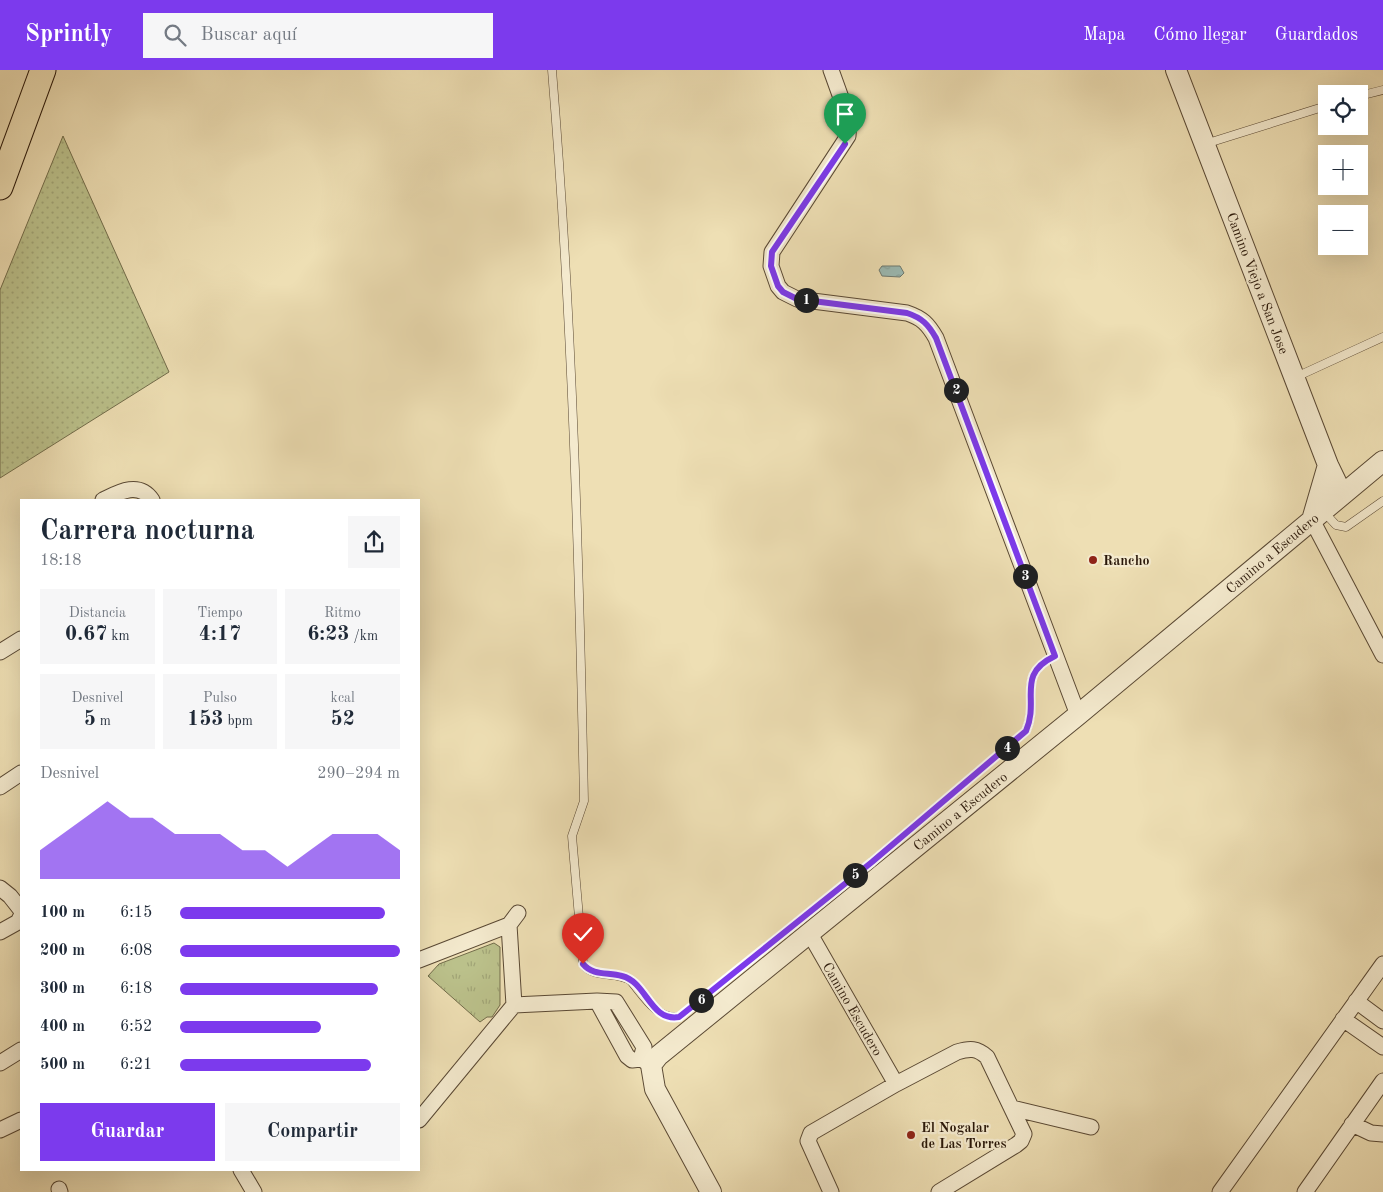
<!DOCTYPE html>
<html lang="es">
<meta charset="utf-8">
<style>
:root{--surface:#fff;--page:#f6f6f7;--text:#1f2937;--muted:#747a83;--accent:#7c3aed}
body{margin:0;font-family:"Old Standard TT",serif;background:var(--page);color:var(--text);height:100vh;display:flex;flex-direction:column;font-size:19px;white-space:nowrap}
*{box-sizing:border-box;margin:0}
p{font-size:16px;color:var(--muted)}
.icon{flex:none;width:28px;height:28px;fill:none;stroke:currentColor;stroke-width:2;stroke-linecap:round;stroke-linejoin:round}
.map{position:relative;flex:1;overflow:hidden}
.details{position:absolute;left:20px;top:429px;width:400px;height:672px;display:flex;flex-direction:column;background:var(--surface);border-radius:0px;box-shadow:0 5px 20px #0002}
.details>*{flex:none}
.fabs{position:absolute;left:1318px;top:15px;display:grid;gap:10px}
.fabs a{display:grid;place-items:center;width:50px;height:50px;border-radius:0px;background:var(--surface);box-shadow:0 5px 20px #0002;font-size:25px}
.pin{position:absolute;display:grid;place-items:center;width:42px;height:42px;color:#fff;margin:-51px -21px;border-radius:50% 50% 50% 0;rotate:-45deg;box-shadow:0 0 5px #0007}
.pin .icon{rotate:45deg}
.km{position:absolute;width:25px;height:25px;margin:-12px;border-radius:50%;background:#222;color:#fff;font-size:14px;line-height:25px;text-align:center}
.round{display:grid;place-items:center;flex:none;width:52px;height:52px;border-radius:0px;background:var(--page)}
.summary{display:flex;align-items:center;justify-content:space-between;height:85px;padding:0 20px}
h1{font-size:28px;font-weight:800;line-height:38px}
.figures{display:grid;grid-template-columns:repeat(3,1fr);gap:8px;height:85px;padding:5px 20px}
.figures div{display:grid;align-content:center;border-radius:0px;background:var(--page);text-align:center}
.figures b{font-size:21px;font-weight:800}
.figures small{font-size:14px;font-weight:400}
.figures p{font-size:14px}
.chart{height:140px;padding:10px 20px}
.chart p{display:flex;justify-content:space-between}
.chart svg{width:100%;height:90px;margin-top:5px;fill:var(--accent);opacity:.7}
.cta{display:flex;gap:10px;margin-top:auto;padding:10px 20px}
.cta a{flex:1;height:58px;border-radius:0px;background:var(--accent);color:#fff;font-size:20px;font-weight:800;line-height:58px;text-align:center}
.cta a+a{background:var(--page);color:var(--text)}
ul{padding:0 20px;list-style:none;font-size:16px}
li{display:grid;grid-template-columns:80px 60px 1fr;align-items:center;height:38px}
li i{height:12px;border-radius:6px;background:var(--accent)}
header{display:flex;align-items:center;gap:30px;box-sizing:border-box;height:70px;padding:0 25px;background:var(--accent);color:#fff}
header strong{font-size:24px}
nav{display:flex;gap:28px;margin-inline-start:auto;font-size:18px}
.search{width:350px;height:45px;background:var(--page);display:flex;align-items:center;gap:12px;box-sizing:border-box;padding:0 18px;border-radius:0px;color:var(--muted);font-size:19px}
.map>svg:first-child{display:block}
.grass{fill:url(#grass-dots);stroke:#726c4a}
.park{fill:url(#park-tufts);stroke:#726c4a}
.water{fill:url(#water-ripples);stroke:#6d7970}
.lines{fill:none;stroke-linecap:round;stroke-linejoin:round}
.service-casing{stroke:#5a4934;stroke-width:9}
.minor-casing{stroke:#5a4934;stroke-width:17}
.tertiary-casing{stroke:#5a4934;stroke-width:22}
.primary-casing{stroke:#291709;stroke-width:27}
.service{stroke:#f4eace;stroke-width:8}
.minor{stroke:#f4eace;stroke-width:15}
.tertiary{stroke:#f4eace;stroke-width:20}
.primary{stroke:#eedfb4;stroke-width:25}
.route-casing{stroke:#fff;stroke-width:10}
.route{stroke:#7c3aed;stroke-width:6}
.poi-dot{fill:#8f2418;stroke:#f4eace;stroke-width:2}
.labels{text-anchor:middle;stroke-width:4.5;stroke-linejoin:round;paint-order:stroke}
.street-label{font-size:14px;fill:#291709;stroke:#f4eace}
.poi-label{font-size:14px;font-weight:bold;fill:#291709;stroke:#f4eace;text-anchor:start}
</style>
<header>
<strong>Sprintly</strong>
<div class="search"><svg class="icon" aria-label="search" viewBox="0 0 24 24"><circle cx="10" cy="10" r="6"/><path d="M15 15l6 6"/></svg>Buscar aquí</div>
<nav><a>Mapa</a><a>Cómo llegar</a><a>Guardados</a></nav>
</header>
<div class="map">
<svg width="1383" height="1122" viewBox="0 0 1383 1122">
<defs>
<pattern id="grass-dots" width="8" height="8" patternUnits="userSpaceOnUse" patternTransform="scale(1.25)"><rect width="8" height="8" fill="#bbc18b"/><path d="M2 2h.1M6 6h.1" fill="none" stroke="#a1a577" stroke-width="1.8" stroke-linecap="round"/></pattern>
<pattern id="park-tufts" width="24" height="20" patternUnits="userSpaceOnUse" patternTransform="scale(1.25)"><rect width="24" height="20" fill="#bbc18b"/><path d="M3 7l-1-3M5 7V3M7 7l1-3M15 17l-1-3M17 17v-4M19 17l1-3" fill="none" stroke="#a1a577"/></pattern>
<pattern id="water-ripples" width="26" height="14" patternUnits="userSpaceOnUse" patternTransform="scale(1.25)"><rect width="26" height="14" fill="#9bbbb5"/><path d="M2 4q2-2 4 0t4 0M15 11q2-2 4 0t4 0" fill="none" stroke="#86a09a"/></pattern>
</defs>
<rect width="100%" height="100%" fill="#eedfb4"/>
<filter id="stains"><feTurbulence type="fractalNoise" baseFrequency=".004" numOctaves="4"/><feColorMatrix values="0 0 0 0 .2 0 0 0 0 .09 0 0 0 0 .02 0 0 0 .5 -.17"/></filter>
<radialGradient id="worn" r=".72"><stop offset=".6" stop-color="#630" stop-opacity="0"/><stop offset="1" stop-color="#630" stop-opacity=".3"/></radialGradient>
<!-- grass -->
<path class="grass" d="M63,66l106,236 -169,106v-188z"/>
<!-- park -->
<path class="park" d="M494,873l6,4v58l-8,12h-5l-7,5 -52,-46 11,-12z"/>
<!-- water -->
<path class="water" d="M882,196h18l4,7 -4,4 -18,-1 -3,-6z"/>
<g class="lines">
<!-- service casing -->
<g class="service-casing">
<path id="service" d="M552,0c20,243 27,487 32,731l-12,35 11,128c11,15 32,7 47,16 13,15 27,40 49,37l193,-155 154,-131c14,-32 -11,-56 29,-75
M1359,26l24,-6
M1205,74l121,-38
M1296,307l87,-40
M1323,441l13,14 10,2 37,-26"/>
</g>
<!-- minor casing -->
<g class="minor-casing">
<path id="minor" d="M831,0l18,50 -1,16 -76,116 -1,14 7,20 5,6 14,7 110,14c15,5 21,11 29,25l142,377
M103,430c16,-8 36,-19 49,0
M1312,450l71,135
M0,582l21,-13
M0,717l21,-14
M0,818l10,8 11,14
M0,862l18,-10 3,-6
M810,864l86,150
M419,890l90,-35 9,-12
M597,931l30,55 5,4 9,-1 7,4
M1356,931l27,20
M514,935l83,-4 19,1 28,45 -3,12
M1343,949l40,28
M0,993l21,-13
M1012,1038l79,19
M419,1050l95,-115 -5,-80
M1352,1054l19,9 12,1
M0,1060l21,-10
M241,1100l13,22
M59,1119l1,3
M831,1122l-23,-51 3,-8 85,-49 61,-32c13,-4 20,-4 30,5l37,77 -3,7 -5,4 -77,47
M1220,1122l163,-228
M1305,1122l78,-111"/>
</g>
<!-- tertiary casing -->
<g class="tertiary-casing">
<path id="tertiary" d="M1176,0l152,395 14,29
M1312,450l16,-55
M711,1122l-56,-103 -4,-24 7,-9 420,-341 305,-254"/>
</g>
<!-- primary casing -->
<g class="primary-casing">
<path id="primary" d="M0,117l43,-117"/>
</g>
<!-- service -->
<use href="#service" class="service"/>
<!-- minor -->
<use href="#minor" class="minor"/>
<!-- tertiary -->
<use href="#tertiary" class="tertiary"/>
<!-- primary -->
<use href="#primary" class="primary"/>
</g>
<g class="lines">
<!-- route casing -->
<g class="route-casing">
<path id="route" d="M583,894c10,12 25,8 39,12 25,6 28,46 57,41l193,-155 154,-131c14,-32 -11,-56 29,-75l-119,-318c-8,-14 -14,-20 -29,-25l-110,-14 -14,-7 -5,-6 -7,-20 1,-14 73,-108"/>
</g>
<!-- route -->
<use href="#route" class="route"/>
</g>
<!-- markers -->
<g class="poi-dot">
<circle cx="1093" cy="490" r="5"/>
<circle cx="911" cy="1065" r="5"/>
</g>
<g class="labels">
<!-- street labels -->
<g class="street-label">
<text transform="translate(1258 213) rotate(69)" y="5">Camino Viejo a San Jose</text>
<text transform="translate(1272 483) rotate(-40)" y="5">Camino a Escudero</text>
<text transform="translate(960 741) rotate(-39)" y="5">Camino a Escudero</text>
<text transform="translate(853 939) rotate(60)" y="5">Camino Escudero</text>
</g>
<!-- poi labels -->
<g class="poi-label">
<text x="1103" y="495">Rancho</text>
<text x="921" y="1062">El Nogalar<tspan x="921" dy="16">de Las Torres</tspan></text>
</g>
</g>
<rect width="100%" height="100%" filter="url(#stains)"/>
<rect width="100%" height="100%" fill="url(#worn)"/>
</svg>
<div class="fabs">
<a><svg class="icon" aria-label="locate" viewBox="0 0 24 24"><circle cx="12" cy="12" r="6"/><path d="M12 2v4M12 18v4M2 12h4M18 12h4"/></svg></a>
<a>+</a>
<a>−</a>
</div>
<div class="pin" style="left:845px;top:74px;background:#1e9e55"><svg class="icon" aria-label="arrive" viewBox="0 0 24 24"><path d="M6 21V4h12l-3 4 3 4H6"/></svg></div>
<div class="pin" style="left:583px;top:894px;background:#d93025"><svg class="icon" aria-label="check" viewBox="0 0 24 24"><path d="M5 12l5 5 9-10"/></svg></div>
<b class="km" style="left:806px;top:230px">1</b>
<b class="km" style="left:956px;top:320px">2</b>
<b class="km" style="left:1025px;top:506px">3</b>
<b class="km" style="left:1007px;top:678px">4</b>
<b class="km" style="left:855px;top:805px">5</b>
<b class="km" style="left:701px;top:930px">6</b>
<section class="details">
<div class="summary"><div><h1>Carrera nocturna</h1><p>18:18</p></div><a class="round"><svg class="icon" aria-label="share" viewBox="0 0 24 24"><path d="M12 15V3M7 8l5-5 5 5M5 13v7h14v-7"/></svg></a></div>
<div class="figures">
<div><p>Distancia</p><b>0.67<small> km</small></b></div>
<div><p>Tiempo</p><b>4:17</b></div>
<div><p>Ritmo</p><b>6:23<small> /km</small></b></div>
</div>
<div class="figures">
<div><p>Desnivel</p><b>5<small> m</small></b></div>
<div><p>Pulso</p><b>153<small> bpm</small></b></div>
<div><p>kcal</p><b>52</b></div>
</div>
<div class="chart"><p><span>Desnivel</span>290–294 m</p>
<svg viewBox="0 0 160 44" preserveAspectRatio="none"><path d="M0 44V30L10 22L20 14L30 6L40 14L50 14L60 22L70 22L80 22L90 30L100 30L110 38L120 30L130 22L140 22L150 22L160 30V44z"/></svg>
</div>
<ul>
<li><b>100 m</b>6:15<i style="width:93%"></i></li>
<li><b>200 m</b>6:08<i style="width:100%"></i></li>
<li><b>300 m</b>6:18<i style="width:90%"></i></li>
<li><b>400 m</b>6:52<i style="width:64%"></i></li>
<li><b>500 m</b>6:21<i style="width:87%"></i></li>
</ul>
<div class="cta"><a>Guardar</a><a>Compartir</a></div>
</section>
</div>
